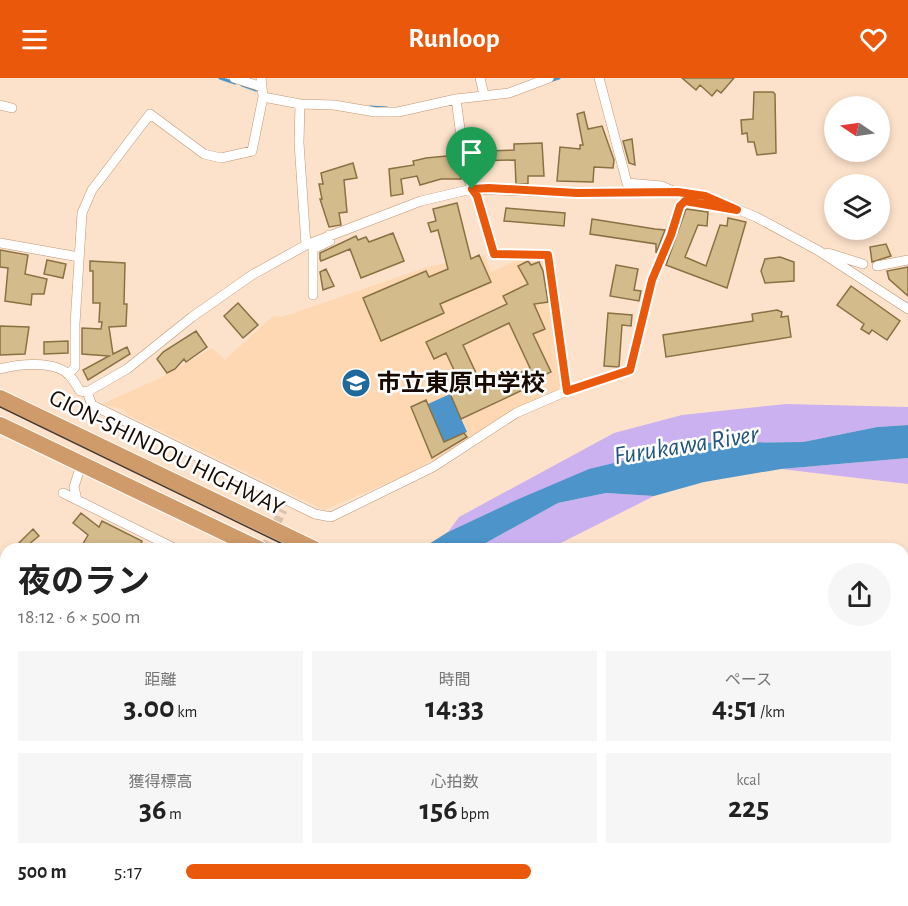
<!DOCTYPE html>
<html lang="ja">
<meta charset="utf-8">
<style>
:root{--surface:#fff;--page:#f6f6f6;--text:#222;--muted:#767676;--accent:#ea580c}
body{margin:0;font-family:"Alegreya Sans","Noto Sans JP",sans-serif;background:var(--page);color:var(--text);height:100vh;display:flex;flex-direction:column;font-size:22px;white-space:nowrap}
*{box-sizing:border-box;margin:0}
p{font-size:20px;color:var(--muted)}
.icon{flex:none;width:33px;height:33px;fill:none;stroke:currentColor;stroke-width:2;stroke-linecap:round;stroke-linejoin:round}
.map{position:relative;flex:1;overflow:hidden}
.panel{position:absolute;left:0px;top:465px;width:909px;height:363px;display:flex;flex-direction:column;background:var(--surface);border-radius:18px 18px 0 0;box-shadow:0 3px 9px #0003}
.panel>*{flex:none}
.needle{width:39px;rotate:283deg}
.tools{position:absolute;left:824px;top:18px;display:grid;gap:12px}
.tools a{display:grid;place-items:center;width:66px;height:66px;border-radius:50%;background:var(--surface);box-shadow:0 3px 9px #0003;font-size:30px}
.pin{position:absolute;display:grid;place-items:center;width:51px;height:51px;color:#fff;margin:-62px -26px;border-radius:50% 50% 50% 0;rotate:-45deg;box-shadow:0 0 6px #0007}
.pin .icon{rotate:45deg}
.round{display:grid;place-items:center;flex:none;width:63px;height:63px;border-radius:32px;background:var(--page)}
.headline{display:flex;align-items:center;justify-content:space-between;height:102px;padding:0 18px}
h1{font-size:33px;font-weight:700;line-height:45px}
.figures{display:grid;grid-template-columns:repeat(3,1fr);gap:9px;height:102px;padding:6px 18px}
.figures div{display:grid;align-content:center;border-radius:0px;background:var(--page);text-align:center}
.figures b{font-size:30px;font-weight:700}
.figures small{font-size:16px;font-weight:400}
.figures p{font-size:16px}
ul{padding:0 18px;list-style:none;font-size:20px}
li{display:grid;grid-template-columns:96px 72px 1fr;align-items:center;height:45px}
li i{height:15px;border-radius:8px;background:var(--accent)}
header{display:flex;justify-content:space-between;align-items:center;height:78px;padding:0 18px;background:var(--accent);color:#fff;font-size:27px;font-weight:700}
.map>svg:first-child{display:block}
.built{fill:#fed7b3}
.green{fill:#ccb1f1}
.water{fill:#4d94ca}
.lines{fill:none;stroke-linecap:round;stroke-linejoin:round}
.stream{stroke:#4d94ca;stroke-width:3}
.building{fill:#d4bb8b;stroke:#897143;stroke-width:1.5;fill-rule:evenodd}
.street-tunnel{stroke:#dbc2ad;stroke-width:9;stroke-dasharray:9 4.5;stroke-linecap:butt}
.street-casing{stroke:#bf9671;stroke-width:10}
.highway-casing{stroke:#fff;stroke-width:18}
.street{stroke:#fff;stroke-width:9}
.highway{stroke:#d09b6a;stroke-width:16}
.tram{stroke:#48372b;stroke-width:1.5}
.route-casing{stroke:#fff;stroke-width:12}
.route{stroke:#ea580c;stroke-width:8}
.labels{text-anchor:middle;stroke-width:5;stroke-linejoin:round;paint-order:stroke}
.poi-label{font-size:24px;font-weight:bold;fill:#180a01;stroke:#fff;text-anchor:start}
.street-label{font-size:24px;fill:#180a01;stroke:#fff}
.water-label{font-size:26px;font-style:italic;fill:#22567c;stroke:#fff}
</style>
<header><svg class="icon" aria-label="menu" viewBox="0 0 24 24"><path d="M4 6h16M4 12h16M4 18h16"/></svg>Runloop<svg class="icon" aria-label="heart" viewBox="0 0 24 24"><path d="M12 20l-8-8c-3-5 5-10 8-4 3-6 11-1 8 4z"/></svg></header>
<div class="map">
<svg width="908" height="828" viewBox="0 0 908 828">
<rect width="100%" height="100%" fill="#fde2cb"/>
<!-- built -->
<path class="built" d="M485,177l6,17 28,-13 27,3 16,129 -125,70 -5,-1 -24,14 -84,36 -198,-96 -1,-4 -23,-6 58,-26 52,-30 13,12 48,-44 9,1 145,-50z"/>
<!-- green -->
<path class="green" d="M786,326l122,3v18l-31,2 -74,15 -105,1 -184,58 -66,31 11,-15 155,-84 68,-18z
M908,380v26l-127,-15z
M606,415l48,3 -105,53h-74l83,-46z"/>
<!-- water -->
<path class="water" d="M450,316l17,38 -23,10 -16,-38z
M908,347v33l-127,11 -77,13 -50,14 -48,-3 -48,10 -83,46h-54l27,-17 66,-31 75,-32 109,-26 105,-1 74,-15z
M0,740h6v55l-6,3z"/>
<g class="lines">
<!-- stream -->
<path class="stream" d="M220,0l15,5
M549,3l10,-3
M242,7l14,5
M370,29l17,1"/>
</g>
<!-- building -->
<path class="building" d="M682,0h52l-13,15 -4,-3 -5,6 -12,-11 -4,5z
M754,14h19l2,2 1,59 -19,2 -3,-13h-6l-1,-9 -5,1 -1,-14 12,-1z
M584,34l4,17 14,-3 12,34 -1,8 -19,-1 -1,15 -36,-1 3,-34 20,2v-4h3l-6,-31z
M468,61h18v12l28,-1v-6l28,-1 2,33h-16v8h-12l-1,-24 -44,1z
M632,61l3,26 -6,-2 -6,-22z
M457,77l4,24h-20l-21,6 -3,-9 -16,3 2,15 -12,2 -2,-27 25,-4 -1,-4 13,-3z
M353,85l4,15 -13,2 3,32 -8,1 2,12 -12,2 -9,-28h2l-3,-15h4l-2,-11z
M457,125l14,56 8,-4 12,27 -51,22 4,9 -63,28 -18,-43 63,-27 3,6 19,-8 -10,-39 -7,2 -3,-9 8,-2 -3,-12z
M506,130l59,5 -1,13 -60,-5z
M686,131l22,3 -1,14 -9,-1 -13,32 21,9 14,-41 7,1 1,-8 18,4 -19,66 -61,-23z
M592,141l63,10 10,1 -9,23v-9l-66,-10z
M393,155l11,28 -43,17 -11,-29 -29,12 -1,-2v-6l36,-17 2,4 8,-3 3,5z
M886,166l5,12 -19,6 -2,-15z
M0,172l28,5 -3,19 22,5 -3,15h-12l-1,11 -26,-4 3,-33 -8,-1z
M780,179l14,5v19l-29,2 -4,-12 4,-12z
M47,182l19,4 -3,14 -19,-4z
M90,183l35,2 -1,41h3l-1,22 -17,1 4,27 14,-7 3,7 -42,26 -5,-10 26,-14 -27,-2v-26l19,1 1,-7h-3l1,-19h-7v-32h-3z
M528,183l3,4 8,-3 4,9 5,31 -14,2 11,25 -12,5 18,38 -26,12 2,4 -66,31 -12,-28 12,-6 -15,-32 -12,6 -8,-17 81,-38 -4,-8 25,-12 -10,-18zM509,245l21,45 -46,22 -21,-45z
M616,187l22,4 -4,21 7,1 -2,10 -29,-5z
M908,189v29l-19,-17 -2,-8z
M326,191l8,17 -11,4 -3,-18z
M851,208l49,35 -13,19 -15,-10 -3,4 -8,-5 3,-5 -27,-19z
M238,225l20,22 -15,13 -19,-22z
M777,232l5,2 -1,5 7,-1 3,21 -125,20 -3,-22 90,-14 -1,-7z
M608,235l24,2 -1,11 -9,-1 -3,42 -15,-1z
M0,248l29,1 -4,27 -25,1z
M196,253l11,16 -21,15 -2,-3 -9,10 -8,4 -10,-14 6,-7z
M68,263v12l-24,1v-12z
M426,322l18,42 20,-9 3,4 -35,21 -21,-51z
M81,435l18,14 3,-6 40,20 -3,8h-59l8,-14 -15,-12z
M33,451l6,7 -16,13 -5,-5z"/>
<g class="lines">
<!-- street-tunnel -->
<path class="street-tunnel" d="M264,471l19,-39"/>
<!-- street casing -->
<g class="street-casing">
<path id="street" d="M234,0l28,9
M480,0l4,17
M599,0l28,105 35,3 9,4
M263,19l37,7 34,1 41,7h23l58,-13 53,-6 40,-15
M456,21l10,75 11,23 17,57 54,1 19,136
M300,26l-1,39 7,102
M0,27l12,3
M0,165l79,14
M828,175l35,11
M877,188l31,-6
M313,217v-46l17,-8 -1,-6
M0,291c18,-5 55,-9 69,6 4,4 8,11 11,16l7,1 40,-23 65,-52 60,-42 54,-30 115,-44 51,-12 105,4 101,-1 27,4 51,21 63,34 89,58
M69,296l6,-7v-43l7,-111 10,-23 58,-76 54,40 17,4 31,-7 11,-54 -2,-19
M87,314l5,13 223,109 16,3 102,-50 83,-54 51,-22 63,-21 22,-90 19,-45 9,-29 5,-5 35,6
M63,415l113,56
M77,422l-3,-13 7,-22
M0,556l6,-2
M903,566l5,1
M903,716l5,2
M903,784l5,2
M903,800l5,2
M417,822h10
M435,822l2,6
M179,828l14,-6
M242,828l3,-6
M619,828l1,-6
M851,828l4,-6"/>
</g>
<!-- highway casing -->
<g class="highway-casing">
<path id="highway" d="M0,320l314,151
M0,347l259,124
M903,737l5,2
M903,762l5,2"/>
</g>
<!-- street -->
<use href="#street" class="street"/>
<!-- highway -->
<use href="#highway" class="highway"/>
<!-- tram -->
<path class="tram" d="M0,329l293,142
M903,740l5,2
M903,757l5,2"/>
</g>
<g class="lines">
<!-- route casing -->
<g class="route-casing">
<path id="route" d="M489,110l88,5 101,-1 27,4 32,14 -52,-9 -5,5 -9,29 -19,45 -22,90 -63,21 -19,-136 -54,-1 -17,-58 -5,-7z"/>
</g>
<!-- route -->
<use href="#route" class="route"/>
</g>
<!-- icons -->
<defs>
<g id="school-disc" transform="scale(1.5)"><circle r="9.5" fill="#1e699c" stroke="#fff"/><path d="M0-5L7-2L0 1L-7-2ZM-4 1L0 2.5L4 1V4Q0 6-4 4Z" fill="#fff"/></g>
</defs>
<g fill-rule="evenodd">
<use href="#school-disc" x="356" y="305"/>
</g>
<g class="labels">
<!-- poi labels -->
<g class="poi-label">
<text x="377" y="313">市立東原中学校</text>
</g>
<!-- street labels -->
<g class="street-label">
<text transform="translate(167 374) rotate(26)" y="8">GION-SHINDOU HIGHWAY</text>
</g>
<!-- water labels -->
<g class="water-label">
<text transform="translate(686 366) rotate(-9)" y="9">Furukawa River</text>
</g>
</g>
</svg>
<div class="tools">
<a><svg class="needle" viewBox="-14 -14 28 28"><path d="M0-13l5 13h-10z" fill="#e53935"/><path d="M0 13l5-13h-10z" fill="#767676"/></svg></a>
<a><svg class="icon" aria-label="layers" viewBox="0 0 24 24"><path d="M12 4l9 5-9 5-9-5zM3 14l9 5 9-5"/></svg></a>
</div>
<div class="pin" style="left:472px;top:111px;background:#1e9e55"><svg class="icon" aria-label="arrive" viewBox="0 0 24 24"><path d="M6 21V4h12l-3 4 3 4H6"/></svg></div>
<section class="panel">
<div class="headline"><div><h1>夜のラン</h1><p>18:12 · 6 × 500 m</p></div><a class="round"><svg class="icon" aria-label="share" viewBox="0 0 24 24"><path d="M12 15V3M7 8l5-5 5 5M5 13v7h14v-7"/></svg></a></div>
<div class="figures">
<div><p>距離</p><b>3.00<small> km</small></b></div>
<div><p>時間</p><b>14:33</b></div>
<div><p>ペース</p><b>4:51<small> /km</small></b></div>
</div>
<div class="figures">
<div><p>獲得標高</p><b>36<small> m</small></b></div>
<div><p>心拍数</p><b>156<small> bpm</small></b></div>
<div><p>kcal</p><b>225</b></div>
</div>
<ul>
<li><b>500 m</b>5:17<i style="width:49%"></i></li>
</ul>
</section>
</div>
